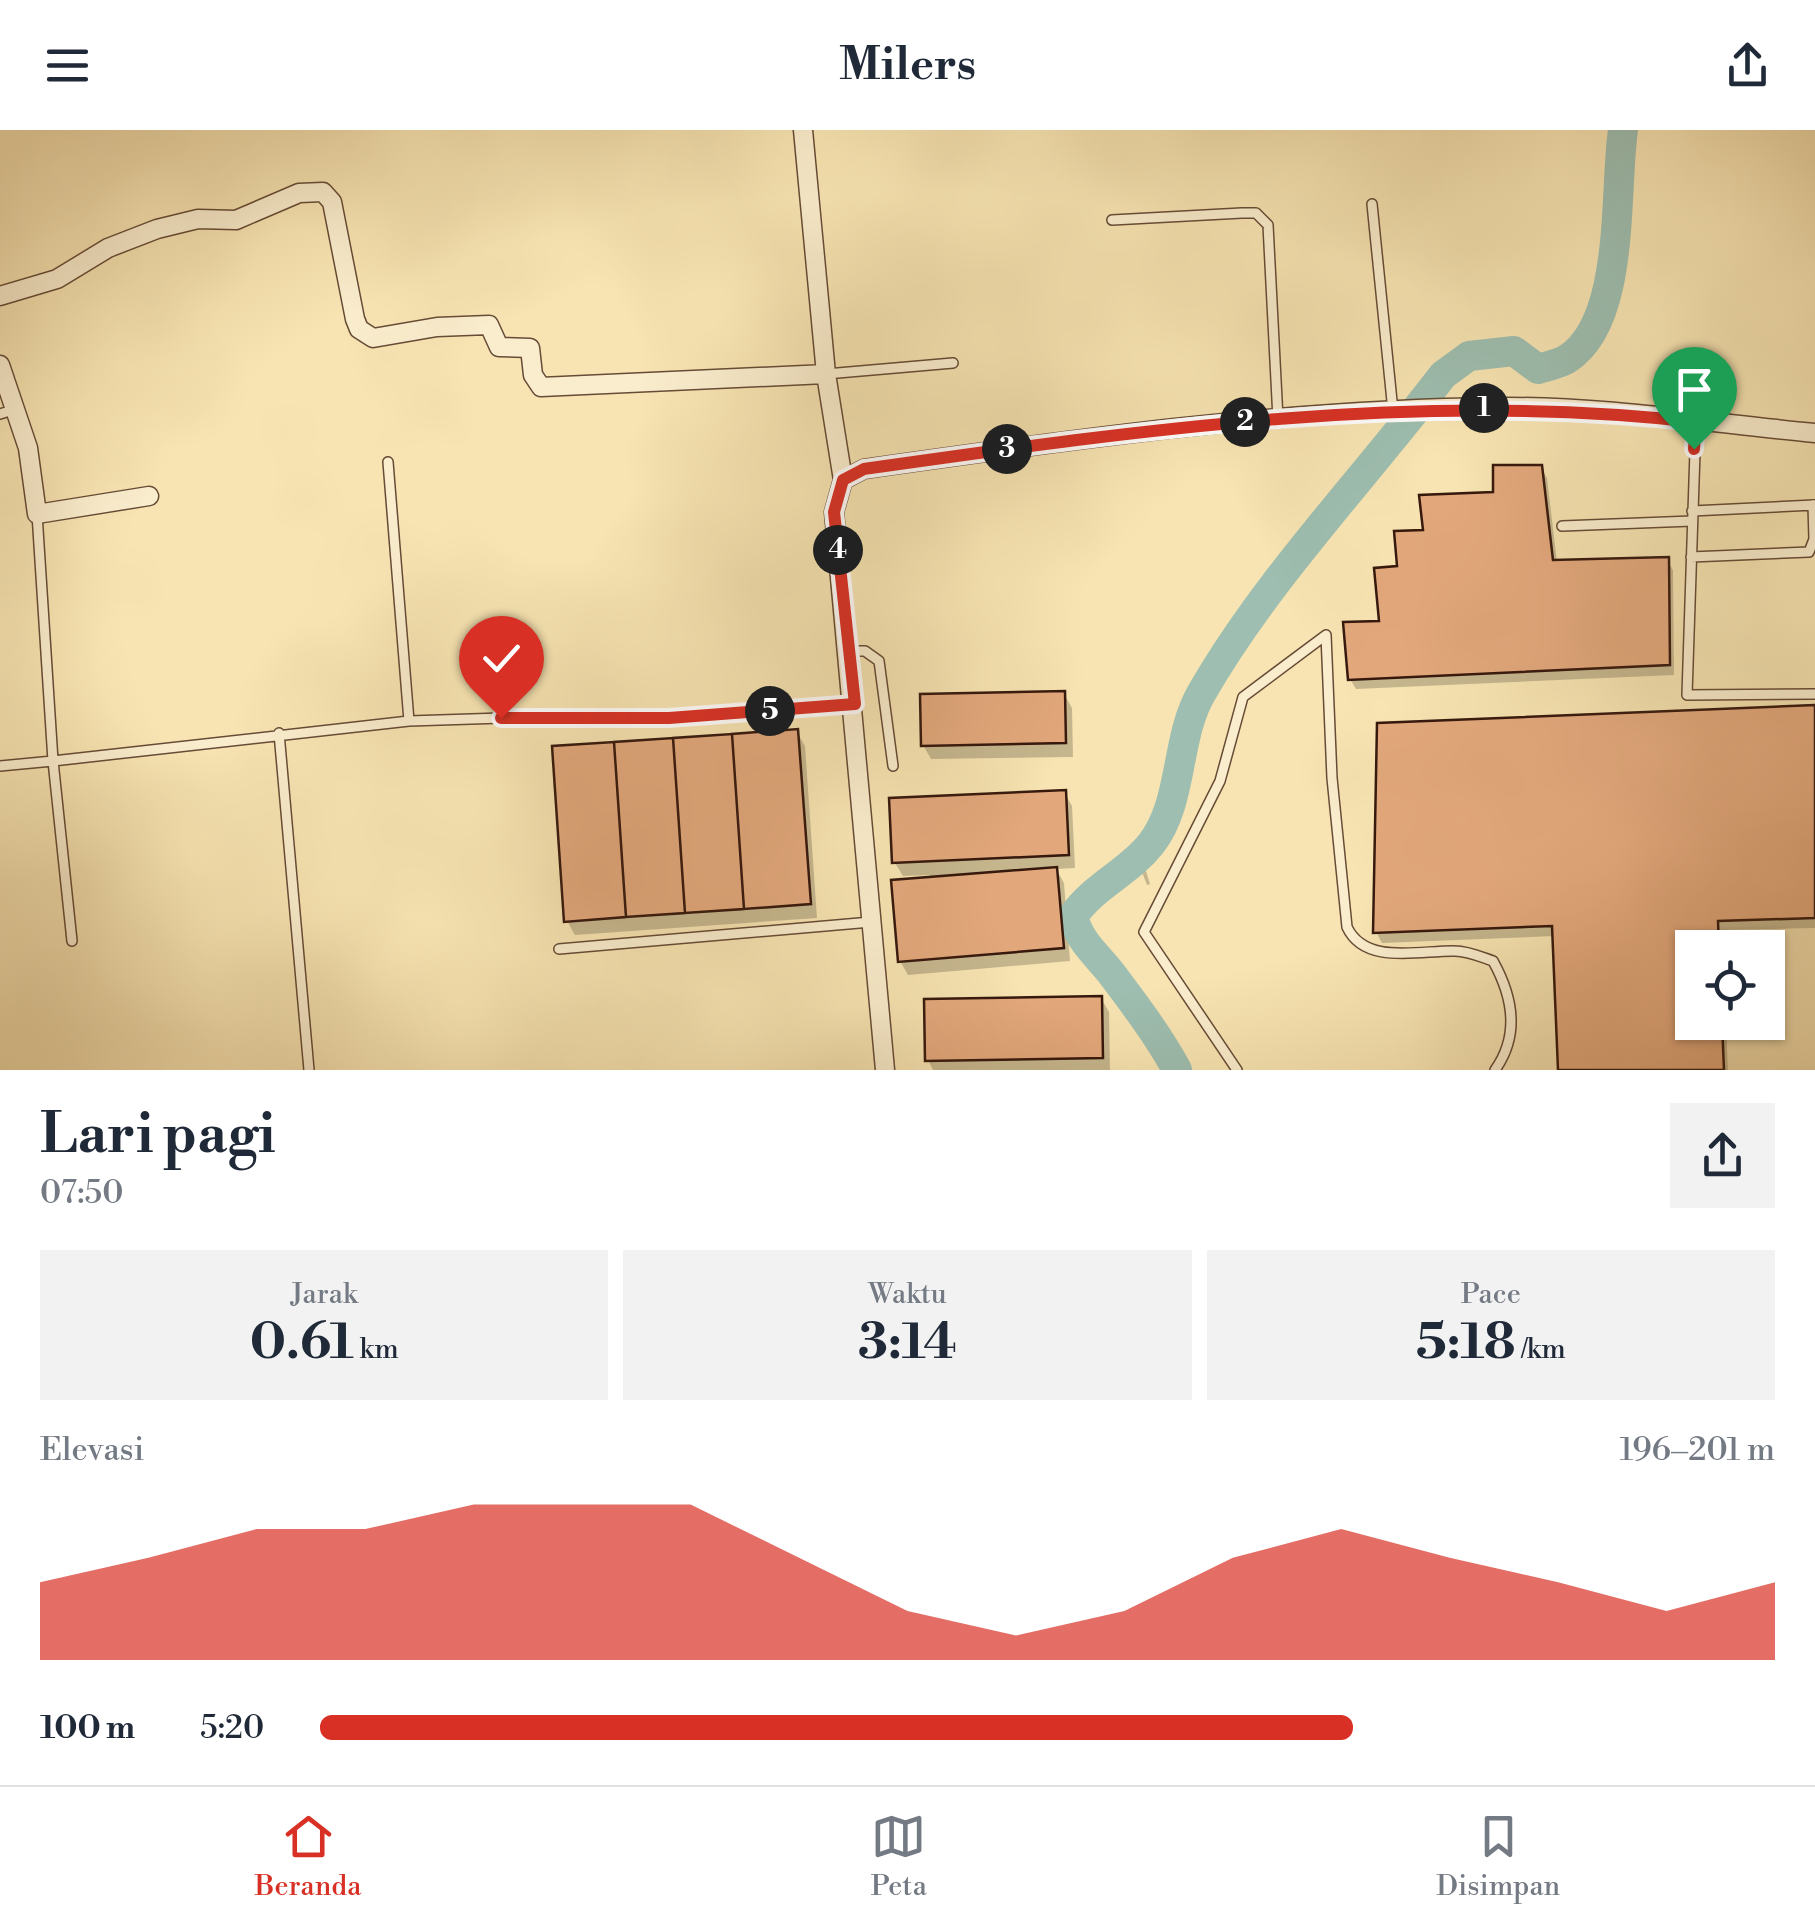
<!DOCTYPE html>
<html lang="id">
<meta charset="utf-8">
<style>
:root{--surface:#fff;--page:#f2f2f3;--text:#1f2937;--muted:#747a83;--line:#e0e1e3;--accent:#d93025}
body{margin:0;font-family:"Libre Bodoni",serif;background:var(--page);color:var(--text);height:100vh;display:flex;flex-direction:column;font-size:38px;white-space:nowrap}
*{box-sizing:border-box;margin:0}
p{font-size:32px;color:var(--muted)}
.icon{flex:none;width:55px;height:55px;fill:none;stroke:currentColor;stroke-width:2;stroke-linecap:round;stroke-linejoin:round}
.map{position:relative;height:940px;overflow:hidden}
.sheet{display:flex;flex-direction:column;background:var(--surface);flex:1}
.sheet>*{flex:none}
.buttons{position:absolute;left:1675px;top:800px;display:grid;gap:20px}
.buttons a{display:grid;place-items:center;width:110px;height:110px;border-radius:0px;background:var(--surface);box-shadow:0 2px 8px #0004;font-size:50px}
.pin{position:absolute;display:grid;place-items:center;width:85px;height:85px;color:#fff;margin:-102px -42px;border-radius:50% 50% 50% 0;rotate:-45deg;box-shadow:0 0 10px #0007}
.pin .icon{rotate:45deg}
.km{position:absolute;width:50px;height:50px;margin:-25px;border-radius:50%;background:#222;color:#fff;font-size:28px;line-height:50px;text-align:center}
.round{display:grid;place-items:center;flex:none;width:105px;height:105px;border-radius:0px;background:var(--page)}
.summary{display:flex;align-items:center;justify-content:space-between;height:170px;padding:0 40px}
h1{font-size:55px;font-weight:700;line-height:75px}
.figures{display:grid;grid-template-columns:repeat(3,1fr);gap:15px;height:170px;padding:10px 40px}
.figures div{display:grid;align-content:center;border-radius:0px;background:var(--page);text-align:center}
.figures b{font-size:50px;font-weight:700}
.figures small{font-size:28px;font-weight:400}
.figures p{font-size:28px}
.chart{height:280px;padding:20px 40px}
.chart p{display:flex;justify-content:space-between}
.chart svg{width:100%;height:180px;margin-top:10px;fill:var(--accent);opacity:.7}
ul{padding:0 40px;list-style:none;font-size:32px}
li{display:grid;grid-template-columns:160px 120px 1fr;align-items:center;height:75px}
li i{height:25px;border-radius:12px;background:var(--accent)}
header{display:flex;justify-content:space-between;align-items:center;height:130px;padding:0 40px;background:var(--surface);font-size:45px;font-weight:700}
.tabs{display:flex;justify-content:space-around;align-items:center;height:140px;border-top:2px solid var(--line);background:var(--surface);font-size:28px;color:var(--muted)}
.tabs a{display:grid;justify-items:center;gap:5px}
.tabs .current{color:var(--accent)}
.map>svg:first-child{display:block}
.shadow{fill:#0003}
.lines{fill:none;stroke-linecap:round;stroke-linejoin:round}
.river{stroke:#9dbeb0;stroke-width:30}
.building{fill:#e2a87c;stroke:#36180d;stroke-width:2.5}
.service-casing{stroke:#664b36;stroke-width:12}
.minor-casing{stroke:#664b36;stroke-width:21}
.service{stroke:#faedcd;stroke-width:9}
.minor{stroke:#faedcd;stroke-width:18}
.route-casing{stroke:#fff;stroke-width:20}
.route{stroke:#d93025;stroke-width:12}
</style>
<header><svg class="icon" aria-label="menu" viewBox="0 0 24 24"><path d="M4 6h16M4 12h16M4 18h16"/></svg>Milers<svg class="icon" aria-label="share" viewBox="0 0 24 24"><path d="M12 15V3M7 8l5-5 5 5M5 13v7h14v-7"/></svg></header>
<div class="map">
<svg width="1815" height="940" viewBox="0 0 1815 940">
<rect width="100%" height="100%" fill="#f7e4b2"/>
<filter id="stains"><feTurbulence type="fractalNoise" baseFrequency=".002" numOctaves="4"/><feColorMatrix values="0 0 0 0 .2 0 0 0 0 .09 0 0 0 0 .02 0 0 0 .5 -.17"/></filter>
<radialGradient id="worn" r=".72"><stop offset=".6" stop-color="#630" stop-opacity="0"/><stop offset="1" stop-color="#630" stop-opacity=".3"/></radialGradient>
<!-- shadow -->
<path class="shadow" d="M1541,338l6,10 10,84 110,-2 6,10 1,105 -318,14 -6,-10 31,-55 19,-56 26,-36z
M1064,564l8,14 1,49 -142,2 -8,-14z
M1815,577v221l-92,2v18h-31v74h34l2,48h-168l-5,-134 -173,7 -6,-11z
M797,602l8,14 12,172 -242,17 -8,-14z
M1064,662l8,14 3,62 -19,1 8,14 6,78 -162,14 -8,-14 30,-86 -27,1 -8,-13z
M1146,741l4,13 -3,1 -5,-13z
M1101,868l8,14 1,58h-177l-5,-10z"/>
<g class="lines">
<!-- river -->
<path class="river" d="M1177,940c-19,-35 -42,-65 -66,-97 -16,-20 -32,-32 -38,-57 22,-31 56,-44 78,-72 33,-42 24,-107 51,-152 66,-114 161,-212 241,-317l26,-19 45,-5 24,18c9,-3 21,-5 29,-10 59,-37 47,-168 56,-229"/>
</g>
<!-- building -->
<path class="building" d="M1493,335h49l11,95 116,-3 1,108 -322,15 -5,-58 36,-1 -5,-53 23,-2 -3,-35 29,-1 -4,-35 74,-3z
M1065,561l1,52 -145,3 -1,-52z
M1815,575v213l-97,3 1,27h-27v74h30l2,48h-166l-6,-144 -179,7 4,-210z
M798,599l13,175 -67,5 -12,-175z
M732,604l12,175 -59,4 -12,-175z
M673,608l12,175 -59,4 -12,-175z
M614,612l12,175 -62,5 -12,-176z
M1066,660l3,65 -177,8 -3,-65z
M1057,737l7,81 -166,14 -7,-82z
M1102,866l1,62 -178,3 -1,-62z"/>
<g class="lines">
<!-- service casing -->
<g class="service-casing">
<path id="service" d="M1372,74l21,207
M1112,90l130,-7h14l12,12 10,194
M826,244l127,-11
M0,284l16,-5
M1696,291l-9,274 128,-1
M388,332l21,259
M1692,381l122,-6
M37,384l16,247 356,-40 184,-6 76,3 181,-13
M1562,396l130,-5
M1691,427l118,-5 5,-13 -1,-34
M849,521h16l14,10 14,105
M279,603l30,337
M0,636l53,-5 19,180
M559,819l312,-27
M1237,940l-93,-138 76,-151 23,-84 83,-62 6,143 15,149c18,39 74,23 108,24 13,0 26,6 38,10 20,36 27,74 2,109"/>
</g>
<!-- minor casing -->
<g class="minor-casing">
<path id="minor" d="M803,0l23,244 17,106
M0,166l57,-17 51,-31 49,-19 41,-10 38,1 63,-27 24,-1 9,10 23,117 4,10 14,9 64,-11 52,-2 10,22 31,1 3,27 8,12 285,-13
M0,235l28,83 9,66 112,-18
M885,940l-51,-558 9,-32 21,-11c210,-30 422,-60 634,-62 106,-1 212,16 317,26"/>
</g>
<!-- service -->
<use href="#service" class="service"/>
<!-- minor -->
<use href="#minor" class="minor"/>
</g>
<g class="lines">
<!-- route casing -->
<g class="route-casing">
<path id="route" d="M501,588h168l186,-14 -21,-192 9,-32 21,-11c275,-39 554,-79 832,-47l-2,27"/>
</g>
<!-- route -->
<use href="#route" class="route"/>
</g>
<rect width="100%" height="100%" filter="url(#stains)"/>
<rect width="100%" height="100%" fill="url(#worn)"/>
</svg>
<div class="buttons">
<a><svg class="icon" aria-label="locate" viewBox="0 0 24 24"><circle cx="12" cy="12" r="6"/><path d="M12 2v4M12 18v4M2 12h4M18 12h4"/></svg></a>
</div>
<div class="pin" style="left:1694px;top:319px;background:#1e9e55"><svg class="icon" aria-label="arrive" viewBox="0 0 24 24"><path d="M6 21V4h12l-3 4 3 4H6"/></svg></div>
<div class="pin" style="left:501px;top:588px;background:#d93025"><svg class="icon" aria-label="check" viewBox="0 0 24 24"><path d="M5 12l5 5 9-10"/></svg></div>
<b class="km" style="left:1484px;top:278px">1</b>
<b class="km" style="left:1245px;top:292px">2</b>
<b class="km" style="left:1007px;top:319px">3</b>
<b class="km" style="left:838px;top:420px">4</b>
<b class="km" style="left:770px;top:581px">5</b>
</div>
<section class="sheet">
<div class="summary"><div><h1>Lari pagi</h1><p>07:50</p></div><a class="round"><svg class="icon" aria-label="share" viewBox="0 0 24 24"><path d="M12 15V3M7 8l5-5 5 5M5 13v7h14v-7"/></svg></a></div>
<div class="figures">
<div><p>Jarak</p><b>0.61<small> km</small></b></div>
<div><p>Waktu</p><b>3:14</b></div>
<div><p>Pace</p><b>5:18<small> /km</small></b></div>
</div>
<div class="chart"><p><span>Elevasi</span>196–201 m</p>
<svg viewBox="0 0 160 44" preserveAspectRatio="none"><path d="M0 44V25L10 19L20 12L30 12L40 6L50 6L60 6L70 19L80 32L90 38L100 32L110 19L120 12L130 19L140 25L150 32L160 25V44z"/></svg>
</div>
<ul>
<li><b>100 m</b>5:20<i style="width:71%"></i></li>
</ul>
</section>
<nav class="tabs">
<a class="current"><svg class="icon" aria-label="home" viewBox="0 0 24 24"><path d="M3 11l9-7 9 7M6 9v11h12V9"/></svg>Beranda</a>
<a><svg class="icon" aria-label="map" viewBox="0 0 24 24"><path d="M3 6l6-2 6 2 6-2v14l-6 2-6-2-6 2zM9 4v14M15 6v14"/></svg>Peta</a>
<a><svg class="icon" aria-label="saved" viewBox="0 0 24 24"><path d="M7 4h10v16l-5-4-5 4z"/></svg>Disimpan</a>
</nav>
